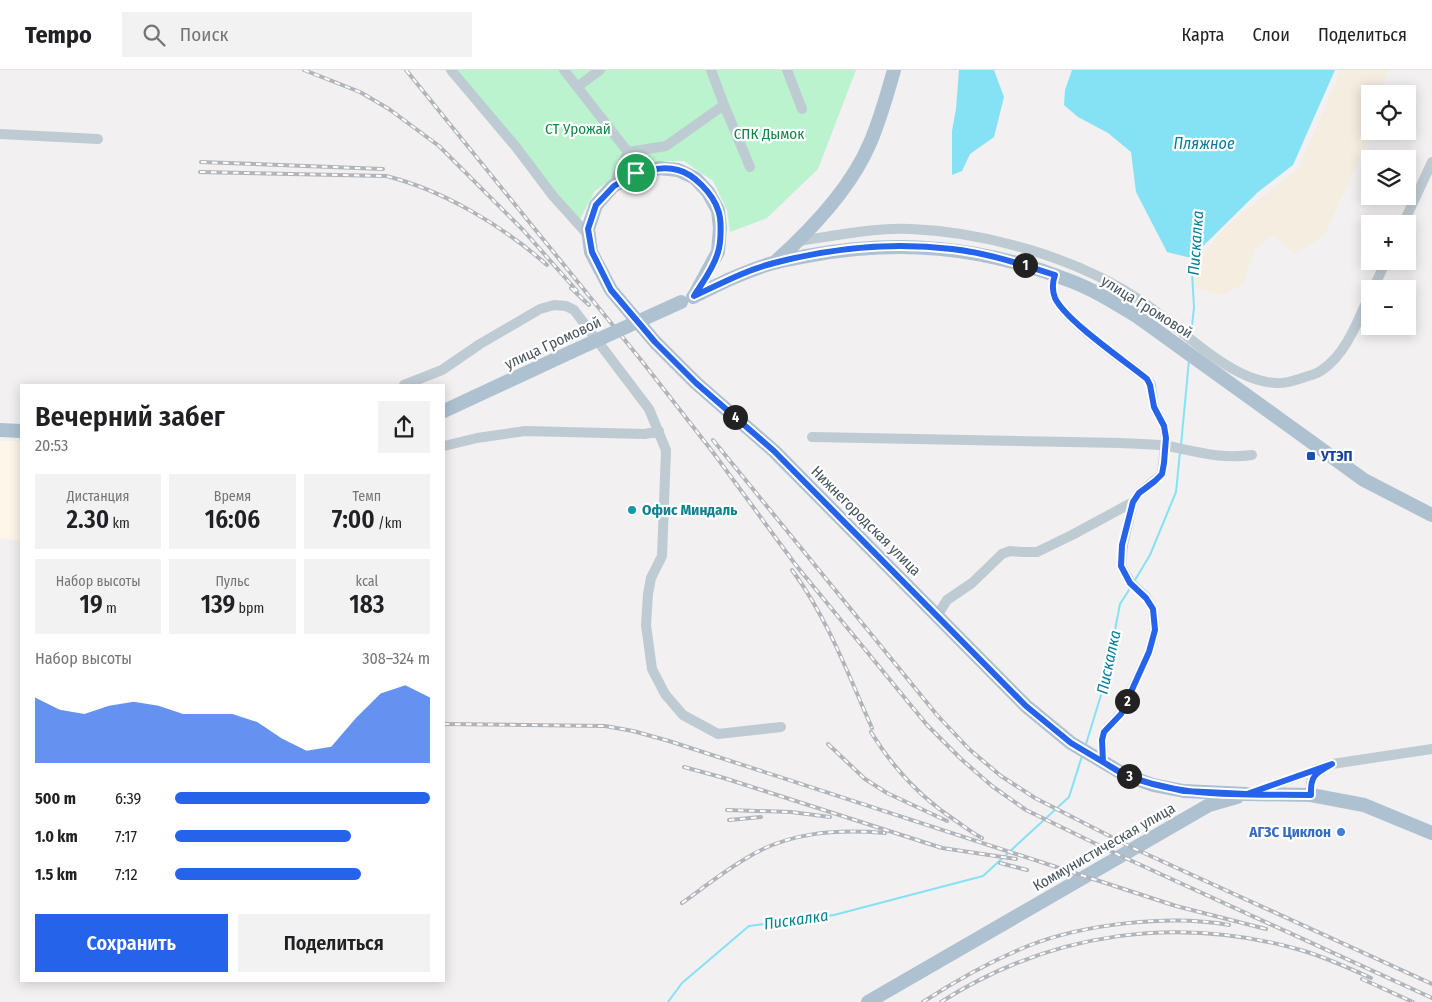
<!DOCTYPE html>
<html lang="ru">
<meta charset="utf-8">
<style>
:root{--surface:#fff;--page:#f2f2f2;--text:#202124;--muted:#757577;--line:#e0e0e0;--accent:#2563eb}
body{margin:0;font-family:"Fira Sans Condensed",sans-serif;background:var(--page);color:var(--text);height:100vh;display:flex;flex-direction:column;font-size:19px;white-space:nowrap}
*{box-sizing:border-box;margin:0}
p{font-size:16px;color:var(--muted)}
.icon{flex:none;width:28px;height:28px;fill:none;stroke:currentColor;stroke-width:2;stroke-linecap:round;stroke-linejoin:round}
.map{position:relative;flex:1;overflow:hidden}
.panel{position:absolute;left:20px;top:314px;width:425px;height:598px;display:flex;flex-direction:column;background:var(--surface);border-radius:0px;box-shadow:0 2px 12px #0003}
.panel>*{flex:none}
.tools{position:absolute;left:1361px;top:15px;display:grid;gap:10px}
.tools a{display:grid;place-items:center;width:55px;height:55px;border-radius:0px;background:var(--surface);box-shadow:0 2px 12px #0003;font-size:25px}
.pin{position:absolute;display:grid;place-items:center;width:42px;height:42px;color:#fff;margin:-21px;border:2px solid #fff;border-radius:50%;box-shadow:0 1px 5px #0007}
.km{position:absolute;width:25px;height:25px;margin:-12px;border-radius:50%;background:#222;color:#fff;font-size:14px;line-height:25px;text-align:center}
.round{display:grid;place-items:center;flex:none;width:52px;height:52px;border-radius:0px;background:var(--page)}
.overview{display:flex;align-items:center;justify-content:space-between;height:85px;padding:0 15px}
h1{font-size:28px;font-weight:600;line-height:38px}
.figures{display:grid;grid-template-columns:repeat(3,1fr);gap:8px;height:85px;padding:5px 15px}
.figures div{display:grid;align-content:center;border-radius:0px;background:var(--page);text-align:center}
.figures b{font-size:25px;font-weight:600}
.figures small{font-size:14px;font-weight:400}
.figures p{font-size:14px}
.chart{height:140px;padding:10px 15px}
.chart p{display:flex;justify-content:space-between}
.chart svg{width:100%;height:90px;margin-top:5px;fill:var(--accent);opacity:.7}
.primary-button{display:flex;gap:10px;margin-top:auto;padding:10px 15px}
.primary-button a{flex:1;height:58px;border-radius:0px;background:var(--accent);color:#fff;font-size:20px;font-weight:600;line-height:58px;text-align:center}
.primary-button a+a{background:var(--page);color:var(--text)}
ul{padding:0 15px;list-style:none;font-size:16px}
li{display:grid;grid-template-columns:80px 60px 1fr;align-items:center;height:38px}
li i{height:12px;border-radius:6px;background:var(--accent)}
header{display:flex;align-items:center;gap:30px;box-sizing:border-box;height:70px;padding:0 25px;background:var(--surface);border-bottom:1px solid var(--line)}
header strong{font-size:24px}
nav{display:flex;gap:28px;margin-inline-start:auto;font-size:18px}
.search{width:350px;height:45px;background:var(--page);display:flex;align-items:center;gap:12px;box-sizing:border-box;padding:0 18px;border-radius:0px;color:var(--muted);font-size:19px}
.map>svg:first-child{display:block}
.commercial{fill:#fef6e8}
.green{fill:#bbf3ce}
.sand{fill:#f5eddf}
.water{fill:#84e2f4}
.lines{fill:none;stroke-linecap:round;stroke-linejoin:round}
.stream{stroke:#84e2f4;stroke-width:2}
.minor{stroke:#bfcbd3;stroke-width:10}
.major{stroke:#adc1d1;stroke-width:14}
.rail-casing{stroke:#b1b5bb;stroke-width:4}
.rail{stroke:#fff;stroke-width:2;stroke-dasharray:5.5;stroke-linecap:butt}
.major-bridge{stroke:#adc1d1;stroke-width:14}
.route-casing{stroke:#fff;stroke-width:10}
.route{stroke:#2563eb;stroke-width:6}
.transit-dot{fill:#1a4fb4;stroke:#fff;stroke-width:2}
.culture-dot{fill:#0f9aa8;stroke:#fff;stroke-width:2}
.shop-dot{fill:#3f7fe0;stroke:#fff;stroke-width:2}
.labels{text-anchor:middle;stroke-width:4.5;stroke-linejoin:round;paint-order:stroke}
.park-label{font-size:15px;fill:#0f8846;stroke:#fff}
.street-label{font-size:15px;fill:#46545f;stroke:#fff}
.transit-label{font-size:15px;font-weight:bold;fill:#164399;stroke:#fff;text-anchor:start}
.culture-label{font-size:15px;font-weight:bold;fill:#0d838f;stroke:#fff;text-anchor:start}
.shop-label{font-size:15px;font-weight:bold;fill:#366cbe;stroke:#fff;text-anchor:end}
.water-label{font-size:16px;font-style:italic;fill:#037f97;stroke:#fff}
</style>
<header>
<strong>Tempo</strong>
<div class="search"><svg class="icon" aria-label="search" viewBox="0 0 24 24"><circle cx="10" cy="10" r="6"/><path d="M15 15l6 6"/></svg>Поиск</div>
<nav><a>Карта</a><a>Слои</a><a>Поделиться</a></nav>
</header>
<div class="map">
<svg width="1432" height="932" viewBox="0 0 1432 932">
<rect width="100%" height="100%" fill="#f2f0f0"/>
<!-- commercial -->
<path class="commercial" d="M0,371h21v100l-21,-3z"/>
<!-- green -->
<path class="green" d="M452,0h404l-38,99 -51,49 -37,14 -3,-22 -14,-29 -29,-20h-32l-29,9 -28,21 -17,32z"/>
<!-- sand -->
<path class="sand" d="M1341,0h47l-6,24h-12l1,37 -2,7 -45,98 -30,18 -20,-19 -19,14 -12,35 -21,11 -27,-7 -2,-26 13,-11 20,-24 30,-25 42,-33z"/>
<!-- water -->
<path class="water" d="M959,0h35l10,27 -10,40 -24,17 -8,17 -10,4v-44l4,-22z
M1072,0h263l-42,95 -35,27 -67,66 -24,-6 -31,-60 -5,-40 -23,-19 -30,-16 -14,-12 1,-15z"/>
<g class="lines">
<!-- stream -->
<path class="stream" d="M1191,186l3,51 -3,29
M1181,375l8,-85
M1135,510l15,-25 26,-63 4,-40
M1086,674l19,-62 15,-78 11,-17
M668,932l14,-19 67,-57 85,-11 149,-39 86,-79 13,-41"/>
<!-- minor -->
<path class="minor" d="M451,0l65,77 37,49 36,40
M564,0l64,82
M787,0l15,39
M577,17l23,-17
M724,35l26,62
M0,64l98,5
M613,116l15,-34 38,-6 58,-41 -13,-35
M1403,154l29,-62
M799,171c35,-5 77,-14 112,-12 75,3 166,29 229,71 38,25 90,82 136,83 9,1 20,-3 29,-6 6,-2 12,-3 17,-7 25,-17 36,-50 48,-76
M1055,205c-3,8 -3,15 0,23 11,24 70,63 92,81l4,6 3,22 10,19 2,12 -4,36 -23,19 -6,9 -10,43 -2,21 10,17 15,14 7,12 2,21 -6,22 -28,61 -17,19 -2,8 1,22
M1373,219l13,-28
M404,315l38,-15 38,-26 60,-35 14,-4 12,1 8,4 75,99 17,41 -4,106 -11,22 -3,16 -2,31 6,44 13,25 18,21 35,19 63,-7
M812,367l309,6c15,1 32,1 47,3 30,6 52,13 84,9
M444,376l33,-8 48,-7 120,3 14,-3
M937,546l10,-16 25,-17 30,-29 8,-3 12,1h15l35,-17 61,-33
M1254,722l78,-28 100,-15
M1311,725c-1,-12 -1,-18 10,-24"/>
<!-- major -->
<path class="major" d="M774,193c36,-32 77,-75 96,-120 10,-23 17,-48 24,-73
M694,226l24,-44 2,-24 -2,-18 -10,-18 -13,-14 -17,-8 -19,-2 -23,5 -23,13 -17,19 -8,24 3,23 20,38 44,52 41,41 78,68 252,255 45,37 54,32 28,10 31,6 63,3 64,1 53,10 68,28
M693,227c26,-13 52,-26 80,-34 11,-3 23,-5 34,-7 91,-17 174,-10 261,24 25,9 47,23 70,37l226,163 68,35
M444,341l127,-59
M0,360l21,1
M868,932l341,-197 28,-8"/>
<!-- rail casing -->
<g class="rail-casing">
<path id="rail" d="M304,0l56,22 29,17 50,37 84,84 54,61
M406,0l235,290 71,91 83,113 132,161 34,34 31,27 34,24 95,46 311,142
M201,92l182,7
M200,102l186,4c57,14 117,50 161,89
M571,218l18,17
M713,370l224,275 32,34 32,27 34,22 98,50 299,136
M792,500c36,49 56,104 80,158
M444,654l161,2 28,5 36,10 507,165 90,23
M871,662c23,38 51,67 88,91 7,5 15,11 23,15
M828,674l37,35 22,14 60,28
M684,697l40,11 218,70 74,11
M727,740l64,2 39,5
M729,750l32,-3
M1000,793l27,7
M682,833c21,-15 41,-31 63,-44 42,-27 91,-30 140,-26
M1362,909l51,23
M923,932c34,-22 68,-41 105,-56 55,-22 143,-32 201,-21
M941,932c110,-70 238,-88 363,-51 23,7 45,17 67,27"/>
</g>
<!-- rail -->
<use href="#rail" class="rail"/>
<!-- major-bridge -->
<path class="major-bridge" d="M571,282l110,-50"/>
</g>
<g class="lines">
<!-- route casing -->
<g class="route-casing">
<path id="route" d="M636,103c14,-3 28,-7 42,-3 16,4 35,24 40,40 4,9 3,33 0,42 -4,16 -16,31 -24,44 26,-12 52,-26 80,-33 57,-15 119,-21 178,-14 35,4 69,15 103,26 -3,8 -3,15 0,23 11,23 70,63 92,81l3,6 4,22 10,19 2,12 -2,25 -2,11 -7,7 -16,12 -6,9 -11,43 -1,21 9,17 16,15 7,11 2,21 -6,22 -28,62 -17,18 -2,8 1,22c7,4 15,10 23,13 57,24 124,19 185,20 -1,-20 5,-22 21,-31l-85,30 -63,-3 -31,-7 -28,-9 -54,-32 -45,-37 -252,-255 -78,-68 -41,-41 -44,-52 -19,-38 -4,-23 8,-24 18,-19 22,-13"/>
</g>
<!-- route -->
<use href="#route" class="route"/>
</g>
<!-- markers -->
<rect class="transit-dot" x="1306" y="381" width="10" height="10" rx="2.5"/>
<circle class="culture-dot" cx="632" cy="440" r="5"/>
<circle class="shop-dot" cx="1341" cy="762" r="5"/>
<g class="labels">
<!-- park labels -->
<g class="park-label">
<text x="578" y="64">СТ Урожай</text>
<text x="769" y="69">СПК Дымок</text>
</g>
<!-- street labels -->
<g class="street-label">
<text transform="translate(1147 237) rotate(32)" y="5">улица Громовой</text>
<text transform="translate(553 273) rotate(-25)" y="5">улица Громовой</text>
<text transform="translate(866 451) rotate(45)" y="5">Нижнегородская улица</text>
<text transform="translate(1104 777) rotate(-30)" y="5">Коммунистическая улица</text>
</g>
<!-- transit labels -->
<g class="transit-label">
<text x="1321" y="391">УТЭП</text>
</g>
<!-- culture labels -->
<g class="culture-label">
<text x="642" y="445">Офис Миндаль</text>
</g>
<!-- shop labels -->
<g class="shop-label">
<text x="1331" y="767">АГЗС Циклон</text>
</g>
<!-- water labels -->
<g class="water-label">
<text x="1204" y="79">Пляжное</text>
<text transform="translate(1195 173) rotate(-86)" y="6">Пискалка</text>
<text transform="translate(1108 592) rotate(-78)" y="6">Пискалка</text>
<text transform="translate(796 849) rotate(-8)" y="6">Пискалка</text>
</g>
</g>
</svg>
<div class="tools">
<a><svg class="icon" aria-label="locate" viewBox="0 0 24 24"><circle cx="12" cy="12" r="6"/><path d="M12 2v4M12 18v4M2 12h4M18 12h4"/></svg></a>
<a><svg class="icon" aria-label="layers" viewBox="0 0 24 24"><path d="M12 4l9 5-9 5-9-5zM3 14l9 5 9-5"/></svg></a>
<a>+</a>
<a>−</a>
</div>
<div class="pin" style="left:636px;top:103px;background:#1e9e55"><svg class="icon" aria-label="arrive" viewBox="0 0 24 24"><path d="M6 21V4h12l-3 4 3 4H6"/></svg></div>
<b class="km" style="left:1025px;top:195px">1</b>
<b class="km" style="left:1127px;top:631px">2</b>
<b class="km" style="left:1129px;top:706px">3</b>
<b class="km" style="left:735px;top:347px">4</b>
<section class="panel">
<div class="overview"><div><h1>Вечерний забег</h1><p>20:53</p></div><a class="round"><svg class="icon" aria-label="share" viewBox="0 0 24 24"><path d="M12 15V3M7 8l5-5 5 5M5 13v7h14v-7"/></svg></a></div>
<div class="figures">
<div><p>Дистанция</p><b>2.30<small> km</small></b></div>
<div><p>Время</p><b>16:06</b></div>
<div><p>Темп</p><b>7:00<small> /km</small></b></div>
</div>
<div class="figures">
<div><p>Набор высоты</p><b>19<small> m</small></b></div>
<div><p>Пульс</p><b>139<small> bpm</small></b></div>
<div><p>kcal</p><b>183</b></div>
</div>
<div class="chart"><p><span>Набор высоты</span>308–324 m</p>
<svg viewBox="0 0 160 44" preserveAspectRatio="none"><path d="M0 44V12L10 18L20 20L30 16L40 14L50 16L60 20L70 20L80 20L90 24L100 32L110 38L120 36L130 22L140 10L150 6L160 12V44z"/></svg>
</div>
<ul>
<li><b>500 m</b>6:39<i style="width:100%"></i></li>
<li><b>1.0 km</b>7:17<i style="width:69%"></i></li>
<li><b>1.5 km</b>7:12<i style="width:73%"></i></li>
</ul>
<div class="primary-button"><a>Сохранить</a><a>Поделиться</a></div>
</section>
</div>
